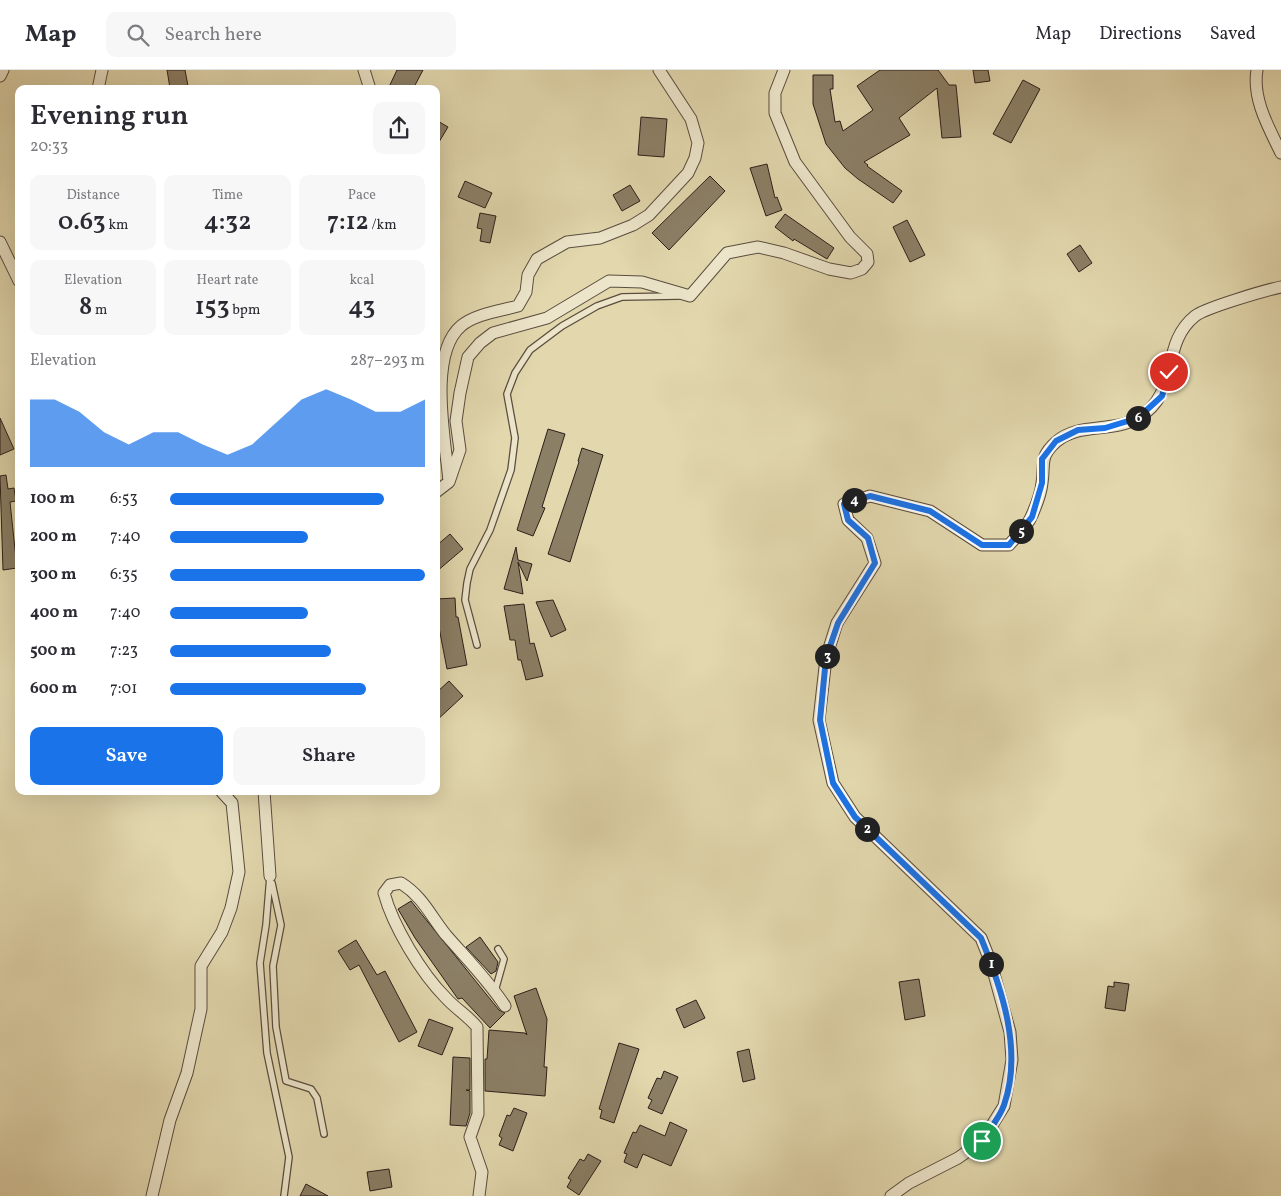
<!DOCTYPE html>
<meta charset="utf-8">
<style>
:root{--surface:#fff;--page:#f7f7f7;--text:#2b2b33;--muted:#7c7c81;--line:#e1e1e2;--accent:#1a73e8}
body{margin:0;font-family:Vollkorn,serif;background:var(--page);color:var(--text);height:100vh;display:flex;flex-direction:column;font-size:19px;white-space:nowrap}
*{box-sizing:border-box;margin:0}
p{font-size:16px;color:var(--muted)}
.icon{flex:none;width:28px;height:28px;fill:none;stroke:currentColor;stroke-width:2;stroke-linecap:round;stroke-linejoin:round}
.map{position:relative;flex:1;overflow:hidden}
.drawer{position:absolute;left:15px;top:15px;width:425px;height:710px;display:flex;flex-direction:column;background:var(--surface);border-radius:10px;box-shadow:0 5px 20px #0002}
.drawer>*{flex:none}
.pin{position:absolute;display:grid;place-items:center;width:42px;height:42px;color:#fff;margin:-21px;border:2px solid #fff;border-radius:50%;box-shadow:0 1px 5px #0007}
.km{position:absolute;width:25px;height:25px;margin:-12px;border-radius:50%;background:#222;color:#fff;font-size:14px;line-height:25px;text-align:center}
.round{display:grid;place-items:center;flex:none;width:52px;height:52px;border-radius:10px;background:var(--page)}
.head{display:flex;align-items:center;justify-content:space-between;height:85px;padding:0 15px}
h1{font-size:28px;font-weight:600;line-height:38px}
.stats{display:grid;grid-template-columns:repeat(3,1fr);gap:8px;height:85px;padding:5px 15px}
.stats div{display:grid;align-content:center;border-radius:10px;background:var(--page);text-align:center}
.stats b{font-size:25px;font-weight:600}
.stats small{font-size:14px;font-weight:400}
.stats p{font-size:14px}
.chart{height:140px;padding:10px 15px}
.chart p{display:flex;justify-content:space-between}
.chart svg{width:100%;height:90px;margin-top:5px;fill:var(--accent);opacity:.7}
.button{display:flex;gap:10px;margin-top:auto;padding:10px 15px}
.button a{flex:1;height:58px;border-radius:10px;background:var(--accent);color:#fff;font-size:20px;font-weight:600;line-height:58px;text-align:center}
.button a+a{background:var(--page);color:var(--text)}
ul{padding:0 15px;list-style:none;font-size:16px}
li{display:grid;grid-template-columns:80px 60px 1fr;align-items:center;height:38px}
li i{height:12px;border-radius:6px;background:var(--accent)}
header{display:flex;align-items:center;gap:30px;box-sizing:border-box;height:70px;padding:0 25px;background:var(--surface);border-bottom:1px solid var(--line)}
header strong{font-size:24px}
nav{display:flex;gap:28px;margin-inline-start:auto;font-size:18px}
.search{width:350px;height:45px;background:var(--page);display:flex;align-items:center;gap:12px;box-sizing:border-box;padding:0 18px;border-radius:10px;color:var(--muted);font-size:19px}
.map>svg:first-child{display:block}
.building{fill:#8b7f66;stroke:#2c1f1a}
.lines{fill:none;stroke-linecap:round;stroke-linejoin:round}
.lane-casing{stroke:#5a4d3f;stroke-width:8}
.street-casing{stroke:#5a4d3f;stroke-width:13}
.lane{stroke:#ece5ca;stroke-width:5.5}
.street{stroke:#ece5ca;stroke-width:11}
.route-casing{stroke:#fff;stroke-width:10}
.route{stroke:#1a73e8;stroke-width:6}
</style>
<header>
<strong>Map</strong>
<div class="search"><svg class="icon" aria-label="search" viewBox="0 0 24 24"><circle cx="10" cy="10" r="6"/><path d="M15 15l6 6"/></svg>Search here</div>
<nav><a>Map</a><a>Directions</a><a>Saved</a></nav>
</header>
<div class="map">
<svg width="1281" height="1126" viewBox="0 0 1281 1126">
<rect width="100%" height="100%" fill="#e2d7ad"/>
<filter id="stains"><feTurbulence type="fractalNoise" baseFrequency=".004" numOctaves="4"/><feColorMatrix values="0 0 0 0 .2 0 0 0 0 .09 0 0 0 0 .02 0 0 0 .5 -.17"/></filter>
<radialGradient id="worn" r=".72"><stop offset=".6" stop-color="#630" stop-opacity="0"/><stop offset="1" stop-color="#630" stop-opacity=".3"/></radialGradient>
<!-- building -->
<path class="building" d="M167,0h18l3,16 -18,2z
M397,0h26l-10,19h-25z
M880,0h58l11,15h7l5,52 -19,1 -5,-50 -38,30 11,17 -46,27 4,3 -1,1 35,25 -9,12 -35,-24 -13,-11 -19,-24 -13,-40v-29h20v14h-3l5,33 5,-1 3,10 30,-21 -16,-24z
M973,0h15l2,11 -15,2z
M1023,10l17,9 -29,54 -18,-9z
M641,47l26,2 -3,38 -26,-2z
M436,50l12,7 -12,20z
M767,94l8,34 2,-1 5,13 -16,6 -16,-48z
M710,106l15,15 -56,59 -17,-17z
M465,111l27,12 -7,15 -27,-11z
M630,115l10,16 -18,10 -9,-16z
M480,143l16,3 -6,27 -10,-2 2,-12 -5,-1z
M785,144l49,34 -7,11 -33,-20 -1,2 -18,-14z
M907,150l18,35 -15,7 -17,-35z
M1080,175l12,18 -13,9 -12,-18z
M0,348l14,31 -14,6z
M548,359l17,5 -23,73 3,1 -12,28 -16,-6z
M582,378l21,7 -33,107 -22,-8 31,-92 -1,-1z
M6,405l2,14 6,-1 2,13 -6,1 7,66 -14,2 -3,-94z
M450,464l13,15 -27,23v-26z
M516,477l2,13 14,4 -5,17 -9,-19 5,32 -19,-5z
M455,528l1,19h2l9,48 -20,4 -11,-57v-13z
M553,530l13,30 -15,7 -15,-35z
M524,534l6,40 4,-1 9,33 -17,4 -5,-20h-3l-3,-20h-5l-6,-34z
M449,611l14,15 -27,25v-28z
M411,831l88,109 6,3 -15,15 -28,-30 -4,1 -43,-61 -17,-29z
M480,867l18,25 -2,9 -5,3 -25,-27z
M356,870l21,35 8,-4 32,61 -18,10 -40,-77 -9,5 -12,-19z
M919,909l6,37 -20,4 -6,-38z
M1114,912l15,2 -4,27 -20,-3 3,-22 6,1z
M536,918l11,31 -3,48h3l-2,29 -60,-5v-32h2l2,-29 36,3 2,2 -13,-39z
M696,930l9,18 -21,10 -8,-19z
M429,949l24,9 -11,27 -24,-9z
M619,973l20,6 -25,74 -14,-5 2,-8 -3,-1z
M749,979l6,30 -12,3 -6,-30z
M453,987l17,1v32h-4l4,1v22l-4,13 -16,-1z
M664,1001l14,6 -16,37 -14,-6 4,-8 -4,-2 9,-20 4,1z
M514,1038l13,5 -14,38 -14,-6 3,-7 -3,-2 8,-21 3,1z
M670,1052l17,8 -16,36 -28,-12 -6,14 -13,-6 3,-8 -3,-1 9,-21 3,1 4,-8 25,11z
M588,1084l13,7 -22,34 -12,-8 4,-7 -3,-2 12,-19 4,2z
M389,1099l3,18 -22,4 -3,-19z
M306,1114l22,12h-28z"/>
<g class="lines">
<!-- lane casing -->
<g class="lane-casing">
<path id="lane" d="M477,575l-12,-45 2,-17 3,-14 20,-39 21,-60 4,-32 -8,-44 8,-21 15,-23 32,-24 35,-20 25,-9 56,-1
M270,806l-4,49 -6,38 7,90 22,104 -5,39
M272,813l9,42 -8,41 3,61 10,54 25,8 6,9 7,36
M495,921l9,-32 -6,-10"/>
</g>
<!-- street casing -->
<g class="street-casing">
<path id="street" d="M364,0l6,19
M1257,0c-5,29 12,58 24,83
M0,6l3,-6
M98,19l4,-19
M0,172l19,39
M449,412l11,-32 -4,-29 4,-28 8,-36 12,-14 13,-10 54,-15 62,-37 33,1 48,14 37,-43 31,-6 26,6 45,16 22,4 11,-4 6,-7 -1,-8 -17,-17 -55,-75 -20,-49v-20l9,-23
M436,422l13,-10c-3,-39 -22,-127 12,-156 14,-12 39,-15 57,-20l8,-14 2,-17 9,-16 30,-17 33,-4 33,-13 16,-10 39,-42 7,-15 3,-15 -7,-24 -32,-49
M264,721l6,85
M152,1126l18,-76 17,-47 14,-64v-43l21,-34 9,-24 8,-36 -7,-69 -11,-12
M479,1126l3,-24 -12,-35 8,-23 -1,-87c-9,-11 -21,-18 -31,-29 -25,-25 -53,-72 -62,-105l6,-8 11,-2c22,14 29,32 45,52 20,23 42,45 59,71
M891,1126l18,-13 49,-25 24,-17 22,-35 8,-46 -2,-28 -19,-69 -10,-25 -126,-121 -22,-34 -14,-63 7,-62 11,-35 38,-60 -8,-25 -19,-18 -4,-16 26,-8 60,15 52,34h27c8,-9 19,-19 23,-30 4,-9 9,-22 10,-32 3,-19 -3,-26 14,-41 22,-20 57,-9 82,-24 43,-25 21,-73 57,-102 10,-8 71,-26 86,-29"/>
</g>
<!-- lane -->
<use href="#lane" class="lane"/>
<!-- street -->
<use href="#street" class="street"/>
</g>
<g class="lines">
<!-- route casing -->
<g class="route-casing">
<path id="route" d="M982,1071c7,-11 18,-24 22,-36 19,-54 -2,-116 -23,-167l-126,-121 -22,-34 -13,-63 6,-62 12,-35 37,-60 -7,-25 -20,-18 -4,-16 26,-8 60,15 52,34h27l23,-28 10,-34v-24l14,-18 22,-11 27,-2 33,-10 24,-22 7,-24"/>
</g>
<!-- route -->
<use href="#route" class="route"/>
</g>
<rect width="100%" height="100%" filter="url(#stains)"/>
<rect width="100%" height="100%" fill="url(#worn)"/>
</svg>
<div class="pin" style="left:982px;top:1071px;background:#1e9e55"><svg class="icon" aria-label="arrive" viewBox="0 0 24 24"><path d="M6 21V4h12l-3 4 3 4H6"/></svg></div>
<div class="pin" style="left:1169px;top:302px;background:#d93025"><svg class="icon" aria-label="check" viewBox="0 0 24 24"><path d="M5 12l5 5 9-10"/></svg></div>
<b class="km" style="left:991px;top:894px">1</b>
<b class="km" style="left:867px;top:759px">2</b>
<b class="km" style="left:827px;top:586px">3</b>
<b class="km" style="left:854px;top:430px">4</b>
<b class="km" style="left:1021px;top:461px">5</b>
<b class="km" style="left:1138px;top:348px">6</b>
<section class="drawer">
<div class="head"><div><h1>Evening run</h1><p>20:33</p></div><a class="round"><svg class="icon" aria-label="share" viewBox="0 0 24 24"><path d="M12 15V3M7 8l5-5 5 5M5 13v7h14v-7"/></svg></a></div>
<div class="stats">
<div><p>Distance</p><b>0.63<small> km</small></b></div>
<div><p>Time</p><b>4:32</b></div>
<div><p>Pace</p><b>7:12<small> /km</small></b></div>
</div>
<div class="stats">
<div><p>Elevation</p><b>8<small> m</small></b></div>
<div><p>Heart rate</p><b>153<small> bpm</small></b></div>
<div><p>kcal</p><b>43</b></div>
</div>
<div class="chart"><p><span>Elevation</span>287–293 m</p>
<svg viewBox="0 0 160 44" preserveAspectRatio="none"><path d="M0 44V11L10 11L20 17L30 27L40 33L50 27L60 27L70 33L80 38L90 33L100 22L110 11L120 6L130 11L140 17L150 17L160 11V44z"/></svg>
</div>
<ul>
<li><b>100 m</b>6:53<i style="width:84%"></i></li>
<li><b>200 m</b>7:40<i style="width:54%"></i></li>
<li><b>300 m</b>6:35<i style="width:100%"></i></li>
<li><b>400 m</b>7:40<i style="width:54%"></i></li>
<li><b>500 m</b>7:23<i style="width:63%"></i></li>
<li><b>600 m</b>7:01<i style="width:77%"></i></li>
</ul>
<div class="button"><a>Save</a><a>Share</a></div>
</section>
</div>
